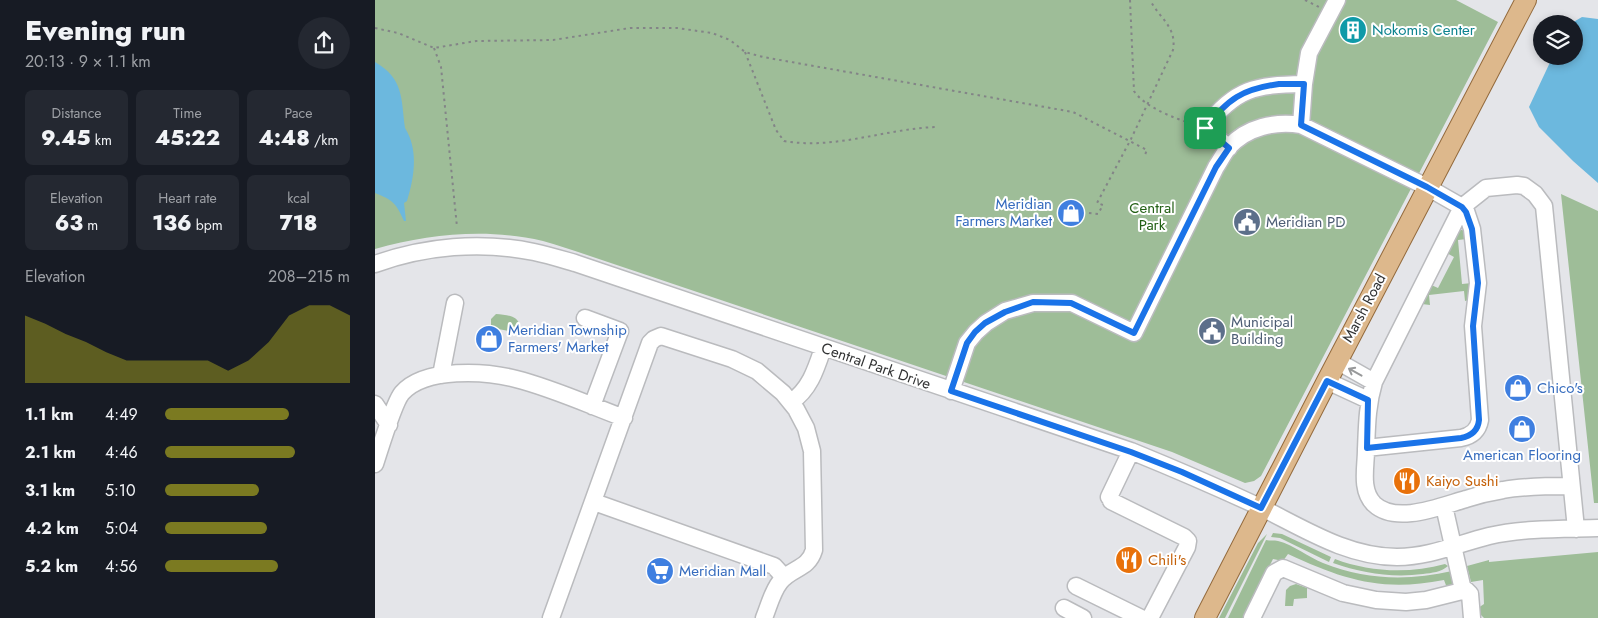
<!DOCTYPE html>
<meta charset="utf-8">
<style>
:root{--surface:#171b24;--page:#242831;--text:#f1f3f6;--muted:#9ea1a6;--accent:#7b7a21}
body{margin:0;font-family:Jost,sans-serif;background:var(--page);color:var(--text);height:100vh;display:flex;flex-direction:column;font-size:19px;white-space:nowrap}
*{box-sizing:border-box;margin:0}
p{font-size:16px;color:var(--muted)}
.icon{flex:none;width:28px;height:28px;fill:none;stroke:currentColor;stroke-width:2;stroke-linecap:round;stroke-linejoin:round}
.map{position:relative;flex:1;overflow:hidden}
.drawer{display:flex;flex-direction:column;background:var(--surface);width:375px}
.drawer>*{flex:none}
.fabs{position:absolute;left:1158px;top:15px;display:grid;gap:10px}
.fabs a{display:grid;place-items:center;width:50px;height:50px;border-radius:50%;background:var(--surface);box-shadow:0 2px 8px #0003;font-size:25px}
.pin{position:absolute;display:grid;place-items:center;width:42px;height:42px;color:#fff;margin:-21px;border-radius:10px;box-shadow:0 2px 8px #0006}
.round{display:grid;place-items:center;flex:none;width:52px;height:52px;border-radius:26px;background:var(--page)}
.head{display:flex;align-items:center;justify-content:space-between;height:85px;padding:0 25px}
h1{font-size:28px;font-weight:800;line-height:38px}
.stats{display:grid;grid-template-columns:repeat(3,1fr);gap:8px;height:85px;padding:5px 25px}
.stats div{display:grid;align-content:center;border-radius:8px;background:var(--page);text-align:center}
.stats b{font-size:21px;font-weight:800}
.stats small{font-size:14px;font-weight:400}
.stats p{font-size:14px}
.chart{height:140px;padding:10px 25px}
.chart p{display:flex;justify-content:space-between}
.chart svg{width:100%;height:90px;margin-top:5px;fill:var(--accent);opacity:.7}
ul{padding:0 25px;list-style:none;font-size:16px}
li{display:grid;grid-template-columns:80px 60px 1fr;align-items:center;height:38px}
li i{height:12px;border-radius:6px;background:var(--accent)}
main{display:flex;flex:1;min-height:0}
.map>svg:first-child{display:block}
.green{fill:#9ebd98}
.water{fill:#6cb8de}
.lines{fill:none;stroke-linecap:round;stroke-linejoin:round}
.minor-casing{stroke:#babbbe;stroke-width:19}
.major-casing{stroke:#936a3c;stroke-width:22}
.path{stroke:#838487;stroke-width:2;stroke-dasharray:2.5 4;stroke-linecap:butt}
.minor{stroke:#fff;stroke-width:16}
.major{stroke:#ddb88c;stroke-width:20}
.oneway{stroke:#98999a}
.route-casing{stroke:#fff;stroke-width:10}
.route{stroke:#1a73e8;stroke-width:6}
.labels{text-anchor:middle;stroke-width:4;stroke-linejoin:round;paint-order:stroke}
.culture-label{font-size:15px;fill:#0d838f;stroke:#fff;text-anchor:start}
.shop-label{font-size:15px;fill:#366cbe;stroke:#fff;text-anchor:start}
.park-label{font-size:15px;fill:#236015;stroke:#fff}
.service-label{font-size:15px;fill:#4e5e75;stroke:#fff;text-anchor:start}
.street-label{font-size:15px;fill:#323334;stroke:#fff}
.food-label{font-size:15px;fill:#c56008;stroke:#fff;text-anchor:start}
</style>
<main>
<section class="drawer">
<div class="head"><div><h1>Evening run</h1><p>20:13 · 9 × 1.1 km</p></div><a class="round"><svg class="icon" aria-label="share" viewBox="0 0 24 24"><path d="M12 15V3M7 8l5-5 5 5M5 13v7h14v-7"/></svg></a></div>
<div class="stats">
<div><p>Distance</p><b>9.45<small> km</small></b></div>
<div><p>Time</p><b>45:22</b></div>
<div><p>Pace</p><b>4:48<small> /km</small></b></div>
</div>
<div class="stats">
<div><p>Elevation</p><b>63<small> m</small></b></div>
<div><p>Heart rate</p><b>136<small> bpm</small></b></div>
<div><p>kcal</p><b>718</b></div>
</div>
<div class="chart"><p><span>Elevation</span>208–215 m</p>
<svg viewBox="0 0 160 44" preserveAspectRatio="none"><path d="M0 44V11L10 15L20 20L30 24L40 29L50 33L60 33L70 33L80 33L90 33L100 38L110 33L120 24L130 11L140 6L150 6L160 11V44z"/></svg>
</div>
<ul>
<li><b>1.1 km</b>4:49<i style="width:67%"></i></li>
<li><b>2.1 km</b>4:46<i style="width:70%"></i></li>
<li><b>3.1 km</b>5:10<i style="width:51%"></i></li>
<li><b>4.2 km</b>5:04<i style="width:55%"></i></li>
<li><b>5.2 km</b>4:56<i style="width:61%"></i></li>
</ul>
</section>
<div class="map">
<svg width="1223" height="618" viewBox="0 0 1223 618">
<rect width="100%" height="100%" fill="#e4e5e9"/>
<!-- green -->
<path class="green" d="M0,0h1081l42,22 -237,454 -7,5 -9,2 -73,-31 -585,-197c-15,-5 -29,-10 -44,-14 -57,-13 -113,-7 -168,8z
M1186,194l37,17v292h-4z
M1084,229l6,2 2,8 -9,1 4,44 10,-1 -3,17 -4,1 -1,-10 -35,4 1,10 -8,-1 -1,-2 8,-18 9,4 16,-31 -9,-5z
M121,314c11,1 25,2 23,14l-5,4 -21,-4 -2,-2v-7z
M898,533l9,1 49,23 -2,5 -49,-24 -9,-1z
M892,534l-42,84h-6l39,-75z
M891,540c4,1 8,0 12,1 16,4 30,16 45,22 43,17 85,18 129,8l1,15 -6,2 -3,-8c-62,12 -100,0 -156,-26l-5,7 -10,-2 -30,59h-15z
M1223,552v66h-114l-6,-6v-4l6,-4 -1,-24 -12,2 -4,-16 22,-6v2z
M960,559c34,13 74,15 110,5l3,2c-7,6 -16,7 -25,8 -32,4 -61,-1 -90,-11z
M921,584l11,4v10l-13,1 -1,7h-8l1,-16 4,-4z"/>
<!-- water -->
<path class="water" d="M1207,17l16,2v164l-25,-22 -34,-34 -10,-20 24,-51h21v-32h-4z
M0,62c29,17 26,36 30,66 14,22 9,50 2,73l-3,2 2,18h-2c-8,-18 -11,-21 -29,-28z"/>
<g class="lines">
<!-- minor casing -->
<g class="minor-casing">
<path id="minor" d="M929,84l5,-31 28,-53
M854,148l-24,-21c32,-39 49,-42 99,-43l-3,41
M0,264c50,-18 106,-23 159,-12 14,3 27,7 41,11l556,188c44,18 86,36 129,56 43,21 87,50 137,50 33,0 60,-13 92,-21 35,-8 73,-7 109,-8
M210,318l35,13 -28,75
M962,361l37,21
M66,375l14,-72
M952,381l41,19
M576,391l16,-48 9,-11 10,-9 19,-12 28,-8h39l62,30 82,-166c4,-6 8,-14 13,-20 18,-20 46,-26 72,-22l126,62 35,20 4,4 6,18 6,54 -5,43 7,94c-2,11 -9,16 -19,18l-95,10
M416,402c19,-13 25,-33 32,-54
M0,404l14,21
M0,464c5,-15 19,-62 27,-71 23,-26 84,-22 114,-14 36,9 73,26 108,39
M1196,486c-23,0 -46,0 -68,4 -13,2 -25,5 -37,9 -25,7 -70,26 -92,5 -14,-14 -8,-37 -8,-54 1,-25 1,-44 8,-68l88,-175 24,-19 31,-3 7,1 11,8 9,12 32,323
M734,497l22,-46
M736,501l73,36 4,4 -1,6 -37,71
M219,502l180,64 10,11
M1069,506l19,84
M701,586l65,32
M689,608l19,10
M176,618l99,-275 4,-4 7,-3 71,23 25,12 26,22 13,16 10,19 6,23 2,99c-6,20 -22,17 -34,32 -8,10 -11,24 -16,36
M877,618l22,-45 9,-5 60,25 33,7 30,2 20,-2 40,-10 4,4 2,24"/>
</g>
<!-- major casing -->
<g class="major-casing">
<path id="major" d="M830,618l122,-237 199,-381"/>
</g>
<!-- path -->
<path class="path" d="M755,0l4,91c10,16 42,28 59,33
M930,0l14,7
M0,28l23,5 36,15 42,-7 77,-1 77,-12h47l35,5 18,7 15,12 18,5 310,55 74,38 -3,7
M59,48l7,19 16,160
M370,52l31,78 8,11c50,9 101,-12 151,-14
M714,213l9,1 5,-9 -6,-2 34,-64 42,-89c4,-23 -13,-31 -23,-50"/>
<!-- minor -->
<use href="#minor" class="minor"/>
<!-- major -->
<use href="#major" class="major"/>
</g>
<!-- one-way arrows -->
<defs><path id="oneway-shaft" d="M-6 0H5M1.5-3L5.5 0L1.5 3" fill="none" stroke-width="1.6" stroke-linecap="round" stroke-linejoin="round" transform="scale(1.25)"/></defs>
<use class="oneway" href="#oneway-shaft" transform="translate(980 372) rotate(-151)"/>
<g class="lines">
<!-- route casing -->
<g class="route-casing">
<path id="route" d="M904,84h25l-3,41 126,62 35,20 4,5 6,17 6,54 -5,43 6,94c-1,11 -8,16 -18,18l-94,10 1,-48 -41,-19 -66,127 -79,-36 -51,-20 -180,-61 16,-48 8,-11 10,-9 20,-11 28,-10 38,1 63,30 82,-166 13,-19 -24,-20c23,-29 37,-39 74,-44z"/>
</g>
<!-- route -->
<use href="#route" class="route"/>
</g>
<!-- icons -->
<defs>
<g id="building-disc" transform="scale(1.4375)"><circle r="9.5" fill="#0f9aa8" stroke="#fff"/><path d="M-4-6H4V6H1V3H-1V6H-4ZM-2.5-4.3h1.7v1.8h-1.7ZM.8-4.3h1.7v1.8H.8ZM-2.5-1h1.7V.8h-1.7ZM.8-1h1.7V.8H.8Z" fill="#fff"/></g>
<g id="shop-disc" transform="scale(1.4375)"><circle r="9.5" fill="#3f7fe0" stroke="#fff"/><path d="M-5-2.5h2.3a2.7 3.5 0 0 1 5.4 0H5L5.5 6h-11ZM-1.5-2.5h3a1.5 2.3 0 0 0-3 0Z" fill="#fff"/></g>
<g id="civic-disc" transform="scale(1.4375)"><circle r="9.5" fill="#5c6f8a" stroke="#fff"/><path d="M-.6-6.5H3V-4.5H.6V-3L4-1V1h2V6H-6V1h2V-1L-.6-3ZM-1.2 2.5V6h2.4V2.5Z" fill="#fff"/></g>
<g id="restaurant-disc" transform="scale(1.4375)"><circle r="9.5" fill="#e8710a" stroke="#fff"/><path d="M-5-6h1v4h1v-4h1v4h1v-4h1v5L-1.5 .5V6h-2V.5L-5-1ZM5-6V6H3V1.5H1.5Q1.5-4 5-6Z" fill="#fff"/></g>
<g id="supermarket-disc" transform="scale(1.4375)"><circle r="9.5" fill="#3f7fe0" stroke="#fff"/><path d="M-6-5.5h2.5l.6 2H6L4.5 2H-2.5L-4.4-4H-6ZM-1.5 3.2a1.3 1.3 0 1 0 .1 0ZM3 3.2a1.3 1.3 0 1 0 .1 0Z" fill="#fff"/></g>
</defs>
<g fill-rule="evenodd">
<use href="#building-disc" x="978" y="30"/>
<use href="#shop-disc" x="696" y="213"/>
<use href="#civic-disc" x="872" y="222"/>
<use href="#civic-disc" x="837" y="331"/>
<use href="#shop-disc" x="114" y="339"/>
<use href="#shop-disc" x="1143" y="388"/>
<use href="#shop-disc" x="1147" y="429"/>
<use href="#restaurant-disc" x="1032" y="481"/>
<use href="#restaurant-disc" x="754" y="560"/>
<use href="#supermarket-disc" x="285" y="571"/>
</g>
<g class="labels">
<!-- culture labels -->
<g class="culture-label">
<text x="997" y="35">Nokomis Center</text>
</g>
<!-- shop labels -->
<g class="shop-label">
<text x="677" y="209" text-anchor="end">Meridian<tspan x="677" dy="17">Farmers Market</tspan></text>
<text x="133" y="335">Meridian Township<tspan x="133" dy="17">Farmers' Market</tspan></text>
<text x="1162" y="393">Chico's</text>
<text x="1147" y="460" text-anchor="middle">American Flooring</text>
<text x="304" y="576">Meridian Mall</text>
</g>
<!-- park labels -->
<g class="park-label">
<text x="777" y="213">Central<tspan x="777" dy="17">Park</tspan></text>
</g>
<!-- service labels -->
<g class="service-label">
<text x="891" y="227">Meridian PD</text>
<text x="856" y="327">Municipal<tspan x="856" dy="17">Building</tspan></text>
</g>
<!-- street labels -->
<g class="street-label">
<text transform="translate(989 308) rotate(-62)" y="5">Marsh Road</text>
<text transform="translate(501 366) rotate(19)" y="5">Central Park Drive</text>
</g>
<!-- food labels -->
<g class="food-label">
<text x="1051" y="486">Kaiyo Sushi</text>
<text x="773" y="565">Chili's</text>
</g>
</g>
</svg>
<div class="fabs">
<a><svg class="icon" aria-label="layers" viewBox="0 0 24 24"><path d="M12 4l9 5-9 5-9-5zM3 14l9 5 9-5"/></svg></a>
</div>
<div class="pin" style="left:830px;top:128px;background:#1e9e55"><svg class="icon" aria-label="arrive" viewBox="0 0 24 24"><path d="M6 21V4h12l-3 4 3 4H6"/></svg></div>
</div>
</main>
